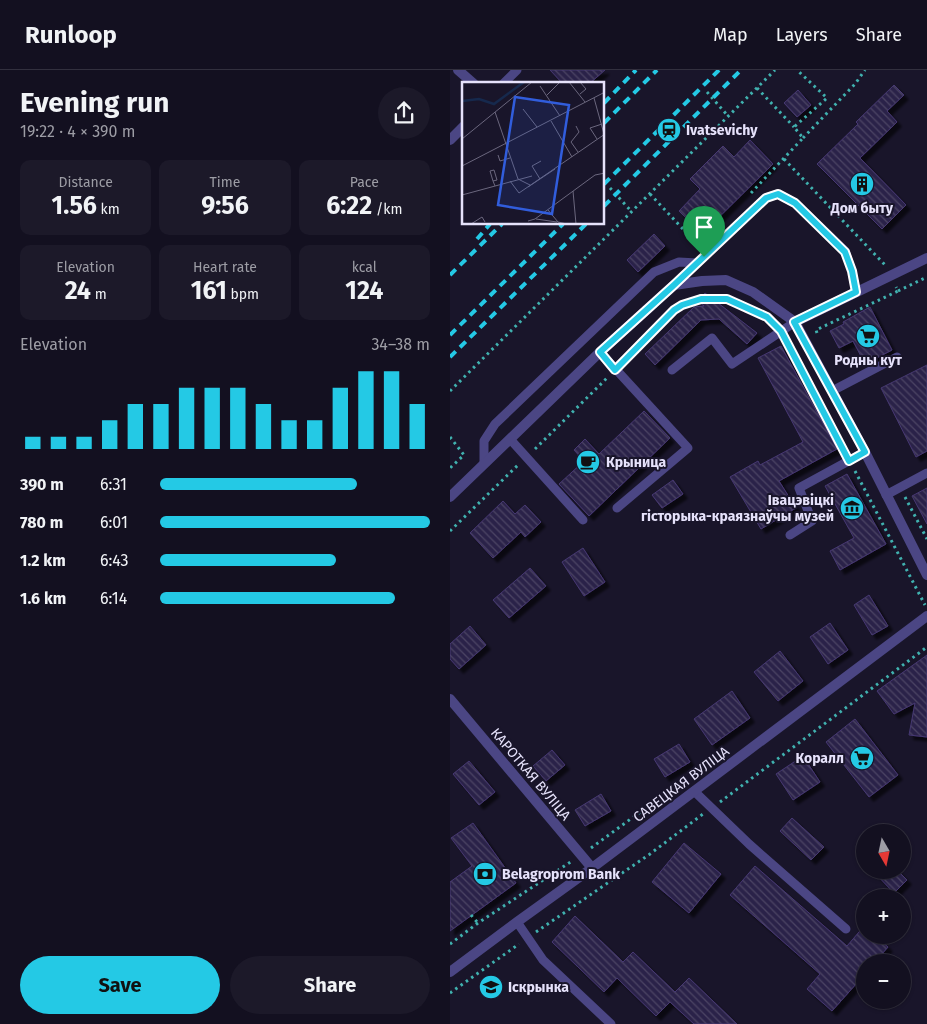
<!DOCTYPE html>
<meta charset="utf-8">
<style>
:root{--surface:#131020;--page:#1c1929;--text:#f1f3f6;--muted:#9d9da5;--line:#32303e;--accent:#24c9e5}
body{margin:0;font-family:"Fira Sans",sans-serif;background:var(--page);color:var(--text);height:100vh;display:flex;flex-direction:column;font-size:19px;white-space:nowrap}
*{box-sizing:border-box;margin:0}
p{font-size:16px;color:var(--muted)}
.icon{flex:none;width:28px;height:28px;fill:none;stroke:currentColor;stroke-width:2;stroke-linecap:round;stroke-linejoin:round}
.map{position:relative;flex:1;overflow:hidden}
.panel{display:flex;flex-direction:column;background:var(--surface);width:450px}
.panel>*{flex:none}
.needle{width:32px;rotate:171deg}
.controls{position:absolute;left:406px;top:754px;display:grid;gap:10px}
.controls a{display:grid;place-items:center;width:55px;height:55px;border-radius:50%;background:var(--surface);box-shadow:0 1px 4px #0004,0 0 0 1px var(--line);font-size:25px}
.pin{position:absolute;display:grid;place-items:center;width:42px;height:42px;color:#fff;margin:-51px -21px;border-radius:50% 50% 50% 0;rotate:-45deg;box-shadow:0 0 5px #0007}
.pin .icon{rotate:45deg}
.round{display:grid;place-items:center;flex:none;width:52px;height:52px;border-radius:26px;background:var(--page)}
.overview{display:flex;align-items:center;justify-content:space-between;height:85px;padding:0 20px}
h1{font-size:28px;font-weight:700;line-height:38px}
.figures{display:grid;grid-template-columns:repeat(3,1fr);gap:8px;height:85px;padding:5px 20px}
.figures div{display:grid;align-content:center;border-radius:10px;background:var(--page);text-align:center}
.figures b{font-size:25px;font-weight:700}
.figures small{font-size:14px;font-weight:400}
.figures p{font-size:14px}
.chart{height:140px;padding:10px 20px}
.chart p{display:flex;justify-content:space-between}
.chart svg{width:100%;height:90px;margin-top:5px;stroke:var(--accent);stroke-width:6}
.action{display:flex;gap:10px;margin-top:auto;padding:10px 20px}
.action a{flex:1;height:58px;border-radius:30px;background:var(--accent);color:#111;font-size:20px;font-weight:700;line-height:58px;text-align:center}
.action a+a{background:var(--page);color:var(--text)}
ul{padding:0 20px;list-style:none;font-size:16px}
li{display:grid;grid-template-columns:80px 60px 1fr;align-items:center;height:38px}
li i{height:12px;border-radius:6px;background:var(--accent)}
header{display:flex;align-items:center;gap:30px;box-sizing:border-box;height:70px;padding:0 25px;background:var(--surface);border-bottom:1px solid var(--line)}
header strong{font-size:24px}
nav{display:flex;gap:28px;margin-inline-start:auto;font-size:18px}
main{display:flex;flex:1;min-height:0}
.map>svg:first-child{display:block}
.building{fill:url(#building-back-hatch);stroke:#463872;filter:url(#shadow)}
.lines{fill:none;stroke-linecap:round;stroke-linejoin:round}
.path{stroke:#40b1af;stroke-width:3;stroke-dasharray:2.5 4;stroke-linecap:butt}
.lane{stroke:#4b4684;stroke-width:9}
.street{stroke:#4b4684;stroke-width:10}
.rail{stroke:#24c9e5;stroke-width:4;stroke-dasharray:8 6;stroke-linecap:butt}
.route-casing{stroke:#fff;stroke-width:10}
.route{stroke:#24c9e5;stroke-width:6}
.labels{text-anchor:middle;stroke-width:4;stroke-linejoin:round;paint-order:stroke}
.poi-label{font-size:14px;font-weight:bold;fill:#e6e2fb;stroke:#19152a;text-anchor:start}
.street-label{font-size:14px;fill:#e6e2fb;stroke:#19152a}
.inset-river{fill:none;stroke:#16294d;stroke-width:2.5}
.inset-road{fill:none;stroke:#6b677e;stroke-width:1}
.view{fill:#315ddc;fill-opacity:0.15;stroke:#315ddc;stroke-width:2.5}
.inset-edge{fill:none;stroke:#e6e2fb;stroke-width:2.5}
</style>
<header>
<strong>Runloop</strong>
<nav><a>Map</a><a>Layers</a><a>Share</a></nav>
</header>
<main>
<section class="panel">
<div class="overview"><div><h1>Evening run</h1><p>19:22 · 4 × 390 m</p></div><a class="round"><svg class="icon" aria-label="share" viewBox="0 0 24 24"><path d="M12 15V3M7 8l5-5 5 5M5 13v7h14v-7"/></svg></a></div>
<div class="figures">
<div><p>Distance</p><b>1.56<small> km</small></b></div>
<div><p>Time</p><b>9:56</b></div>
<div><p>Pace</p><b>6:22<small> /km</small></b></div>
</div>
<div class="figures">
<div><p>Elevation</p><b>24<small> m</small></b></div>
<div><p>Heart rate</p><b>161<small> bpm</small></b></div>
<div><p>kcal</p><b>124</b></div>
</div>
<div class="chart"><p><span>Elevation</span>34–38 m</p>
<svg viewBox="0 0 160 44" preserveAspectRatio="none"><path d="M5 44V38M15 44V38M25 44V38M35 44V30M45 44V22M55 44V22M65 44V14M75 44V14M85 44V14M95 44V22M105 44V30M115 44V30M125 44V14M135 44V6M145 44V6M155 44V22"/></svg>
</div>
<ul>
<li><b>390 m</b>6:31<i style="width:73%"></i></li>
<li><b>780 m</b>6:01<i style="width:100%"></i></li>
<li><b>1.2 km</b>6:43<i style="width:65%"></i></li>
<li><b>1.6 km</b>6:14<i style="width:87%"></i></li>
</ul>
<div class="action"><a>Save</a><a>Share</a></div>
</section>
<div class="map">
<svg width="477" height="954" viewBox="0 0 477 954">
<defs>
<pattern id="building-back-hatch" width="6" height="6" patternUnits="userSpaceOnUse" patternTransform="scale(1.25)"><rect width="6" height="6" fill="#2c2349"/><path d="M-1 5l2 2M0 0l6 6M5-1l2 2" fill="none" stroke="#4b4364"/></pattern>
<filter id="shadow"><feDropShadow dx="4.5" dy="4.5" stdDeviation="1" flood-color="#0009"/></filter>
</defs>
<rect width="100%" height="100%" fill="#19152a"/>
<!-- building -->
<path class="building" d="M100,0h55l-16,14h-26z
M444,15l10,10 -17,16 10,11 -37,36 46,47 -24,24 -65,-65 41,-40 -2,-2z
M348,20l13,15 -14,12 -13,-14z
M300,70l23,24 -71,70 -23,-23 21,-22 -10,-10 33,-33 11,11z
M204,164l11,12 -27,26 -11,-12z
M255,223l52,40 -10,11 -28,-25 -18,1 -46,45 -10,-11 49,-47 10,-1 -6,-5z
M420,237l22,43 -27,14 -12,-23 -14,7 -9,-17 14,-7 -1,-2z
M331,276l56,103 -58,32 17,27 -35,21 -31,-52 28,-16 2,4 43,-23 -45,-84z
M477,295v86l-11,6 -35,-69z
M194,341l26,27 -81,78 -30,-32 25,-23 -10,-11 11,-11 14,15z
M397,404l39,70 -46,26 -10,-19 24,-13 -29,-52z
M223,410l10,14 -21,14 -10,-13z
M477,418v36l-15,-28z
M53,431l12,13 10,-9 16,17 -16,15 -4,-5 -28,26 -23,-25z
M133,478l22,34 -21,14 -22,-34z
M80,498l16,18 -37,32 -16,-18z
M419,525l19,31 -16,9 -18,-30z
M380,553l18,27 -20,14 -18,-27z
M20,556l16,19 -27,24 -9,-10v-15z
M330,581l23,30 -25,20 -24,-29z
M477,585v82l-18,-2 6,-32 -21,11 -17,-23z
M282,621l18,27 -38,27 -18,-26z
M405,649l43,56 -29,22 -43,-55z
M229,674l11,18 -25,15 -11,-18z
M102,680l13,15 -19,16 -13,-15z
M353,686l17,26 -27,18 -17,-26z
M19,691l26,31 -16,13 -26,-31z
M151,724l10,17 -26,15 -10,-16z
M342,748l32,29 -13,13 -31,-29z
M23,753l43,60 -66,48v-49l22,-16 -21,-28z
M234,773l37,31 -32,39 -37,-31z
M305,796l92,80 18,-21v10h9l14,12 -13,15h-10v12l-33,37 -25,-22 13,-15 -90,-79z
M422,800h25l10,10 -13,13z
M125,846l48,46 10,-10 42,40 14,-14 48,46h-43l-24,-22 -14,14 -39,-38 -13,14 -52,-50z"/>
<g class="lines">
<!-- path -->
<path class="path" d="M307,18l37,39
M257,22l21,24
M353,68l52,-54 10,-14
M334,89l101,106
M160,118l22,24
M301,123l52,-55 -9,-11 33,-29 -30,-28
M200,124l49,52
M448,221l29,-14
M251,229h26l30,14
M367,263l-1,-3 82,-39 -2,-4
M336,271l58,109
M174,291l50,-51 8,-5 19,-6v-5
M0,321l325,-321
M0,367l14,18 -14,13
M85,379l72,-71
M405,401l70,134
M455,427l22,42
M0,461l68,-66
M270,732l207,-155
M141,778l82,-60
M21,845l7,8
M86,862l114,-78 53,-40
M0,874l28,-21 94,-62
M0,923l69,-49"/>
<!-- lane -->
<path class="lane" d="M53,14l14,-14
M224,215l92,-87 12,-4 17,9 50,48 7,20 4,21
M150,282l88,96 -71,60
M222,300l40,-32 20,26 63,-42
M382,321l65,-34
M60,369l73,81
M34,394v-23l11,-17 159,-152 25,-10 18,1
M436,425l41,-22
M340,465l22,-14 -13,-33 66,-36
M244,721l55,53 97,85
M67,852l26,38 68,64"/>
<!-- street -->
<path class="street" d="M8,0l16,14
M0,70l14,-14
M345,252l132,-64
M0,427l150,-145 74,-67 28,-4 24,-1 27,12 42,30 70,130 62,123
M0,629l142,169
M0,902l67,-50 75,-54 335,-252"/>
<!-- rail -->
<path class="rail" d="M154,33l32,-33
M154,53l53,-53
M154,114l115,-114
M154,136l137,-136
M27,169l13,-15
M0,205l52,-51
M0,265l113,-111
M0,287l136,-133"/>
</g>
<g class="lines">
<!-- route casing -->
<g class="route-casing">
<path id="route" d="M328,124l17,9 50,49 7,19 4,21 -62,30 71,130 -16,9 -68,-130 -14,-14 -40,-18h-26l-19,6 -8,5 -59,60 -15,-18 74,-67 92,-87z"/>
</g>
<!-- route -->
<use href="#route" class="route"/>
</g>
<!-- icons -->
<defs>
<g id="station-disc" transform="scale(1.25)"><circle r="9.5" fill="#24c9e5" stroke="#19152a"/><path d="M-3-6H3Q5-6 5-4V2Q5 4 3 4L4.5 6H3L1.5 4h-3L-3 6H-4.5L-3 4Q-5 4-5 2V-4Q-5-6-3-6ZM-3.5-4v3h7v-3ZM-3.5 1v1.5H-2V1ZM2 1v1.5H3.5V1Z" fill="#111"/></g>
<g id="building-disc" transform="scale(1.25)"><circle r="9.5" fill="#24c9e5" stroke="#19152a"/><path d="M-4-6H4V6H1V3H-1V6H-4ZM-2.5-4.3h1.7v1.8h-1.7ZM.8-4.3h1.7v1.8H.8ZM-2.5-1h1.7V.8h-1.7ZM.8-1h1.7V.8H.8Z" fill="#111"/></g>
<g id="supermarket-disc" transform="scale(1.25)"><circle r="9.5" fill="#24c9e5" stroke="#19152a"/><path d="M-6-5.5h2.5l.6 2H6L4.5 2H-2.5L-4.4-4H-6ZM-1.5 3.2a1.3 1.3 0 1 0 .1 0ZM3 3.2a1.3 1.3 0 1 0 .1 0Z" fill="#111"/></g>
<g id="cafe-disc" transform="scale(1.25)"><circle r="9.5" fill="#24c9e5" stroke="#19152a"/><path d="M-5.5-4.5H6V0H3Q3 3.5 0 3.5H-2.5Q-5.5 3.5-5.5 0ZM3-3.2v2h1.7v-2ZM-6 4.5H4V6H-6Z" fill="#111"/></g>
<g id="museum-disc" transform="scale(1.25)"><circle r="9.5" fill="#24c9e5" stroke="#19152a"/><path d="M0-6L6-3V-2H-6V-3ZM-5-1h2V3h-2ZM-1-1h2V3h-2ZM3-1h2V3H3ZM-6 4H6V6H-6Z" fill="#111"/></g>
<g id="bank-disc" transform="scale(1.25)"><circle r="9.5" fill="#24c9e5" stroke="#19152a"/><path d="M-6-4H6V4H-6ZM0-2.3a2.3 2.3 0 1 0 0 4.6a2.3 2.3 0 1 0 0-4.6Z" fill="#111"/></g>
<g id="school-disc" transform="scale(1.25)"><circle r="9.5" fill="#24c9e5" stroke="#19152a"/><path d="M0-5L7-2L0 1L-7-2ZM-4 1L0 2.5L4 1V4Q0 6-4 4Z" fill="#111"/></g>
</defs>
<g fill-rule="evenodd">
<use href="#station-disc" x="219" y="60"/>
<use href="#building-disc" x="412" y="114"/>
<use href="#supermarket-disc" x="418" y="266"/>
<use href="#cafe-disc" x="138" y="392"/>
<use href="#museum-disc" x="402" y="438"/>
<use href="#supermarket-disc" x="412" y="688"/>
<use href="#bank-disc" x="35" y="804"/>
<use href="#school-disc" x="41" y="917"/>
</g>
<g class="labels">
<!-- poi labels -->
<g class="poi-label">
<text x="236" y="65">Ivatsevichy</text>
<text x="412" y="143" text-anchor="middle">Дом быту</text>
<text x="418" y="295" text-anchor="middle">Родны кут</text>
<text x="156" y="397">Крыница</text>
<text x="384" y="435" text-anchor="end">Івацэвіцкі<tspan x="384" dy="16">гісторыка-краязнаўчы музей</tspan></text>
<text x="394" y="693" text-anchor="end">Коралл</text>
<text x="52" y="809">Belagroprom Bank</text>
<text x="58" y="922">Іскрынка</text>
</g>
<!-- street labels -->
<g class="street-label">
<text transform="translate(81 704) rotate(50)" y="5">КАРОТКАЯ ВУЛІЦА</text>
<text transform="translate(231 714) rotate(-37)" y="5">САВЕЦКАЯ ВУЛІЦА</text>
</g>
</g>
<!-- overview -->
<g transform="translate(12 12)">
<rect width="142" height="142" fill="#19152a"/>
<path class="inset-river" d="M0,19l17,-2 15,5 30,-22"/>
<path class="inset-road" d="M107,0l16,20M78,4l20,30M118,12l6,-5 -6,-7M85,13l13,-13M132,16l10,36M61,27l14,18M33,30l23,67 12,6M89,39l21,36M114,44l3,6 -8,10 7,10M0,57l70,-57M135,57l-7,-11 12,-4M36,73l2,6 10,-3M0,84l143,-74M78,97l-8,-13 9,-5M31,99l4,-1 -3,-10 -4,1 3,10 2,5M48,99l9,12 86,-59M66,105l27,-18M111,109l3,33M0,113l70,-19M86,128l10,12 9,2M74,137l21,3M66,139l7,-2 60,-44 10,-2M9,142l11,-7 3,5"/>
<path class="view" d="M53,15l54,8 -17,109 -54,-9z"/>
<rect width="142" height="142" class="inset-edge"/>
</g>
</svg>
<div class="controls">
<a><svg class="needle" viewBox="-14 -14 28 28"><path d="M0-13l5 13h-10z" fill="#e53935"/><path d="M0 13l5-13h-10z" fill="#9d9da5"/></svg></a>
<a>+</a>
<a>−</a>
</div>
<div class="pin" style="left:254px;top:187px;background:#1e9e55"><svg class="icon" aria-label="arrive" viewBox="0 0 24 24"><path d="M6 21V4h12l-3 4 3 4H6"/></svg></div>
</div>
</main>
